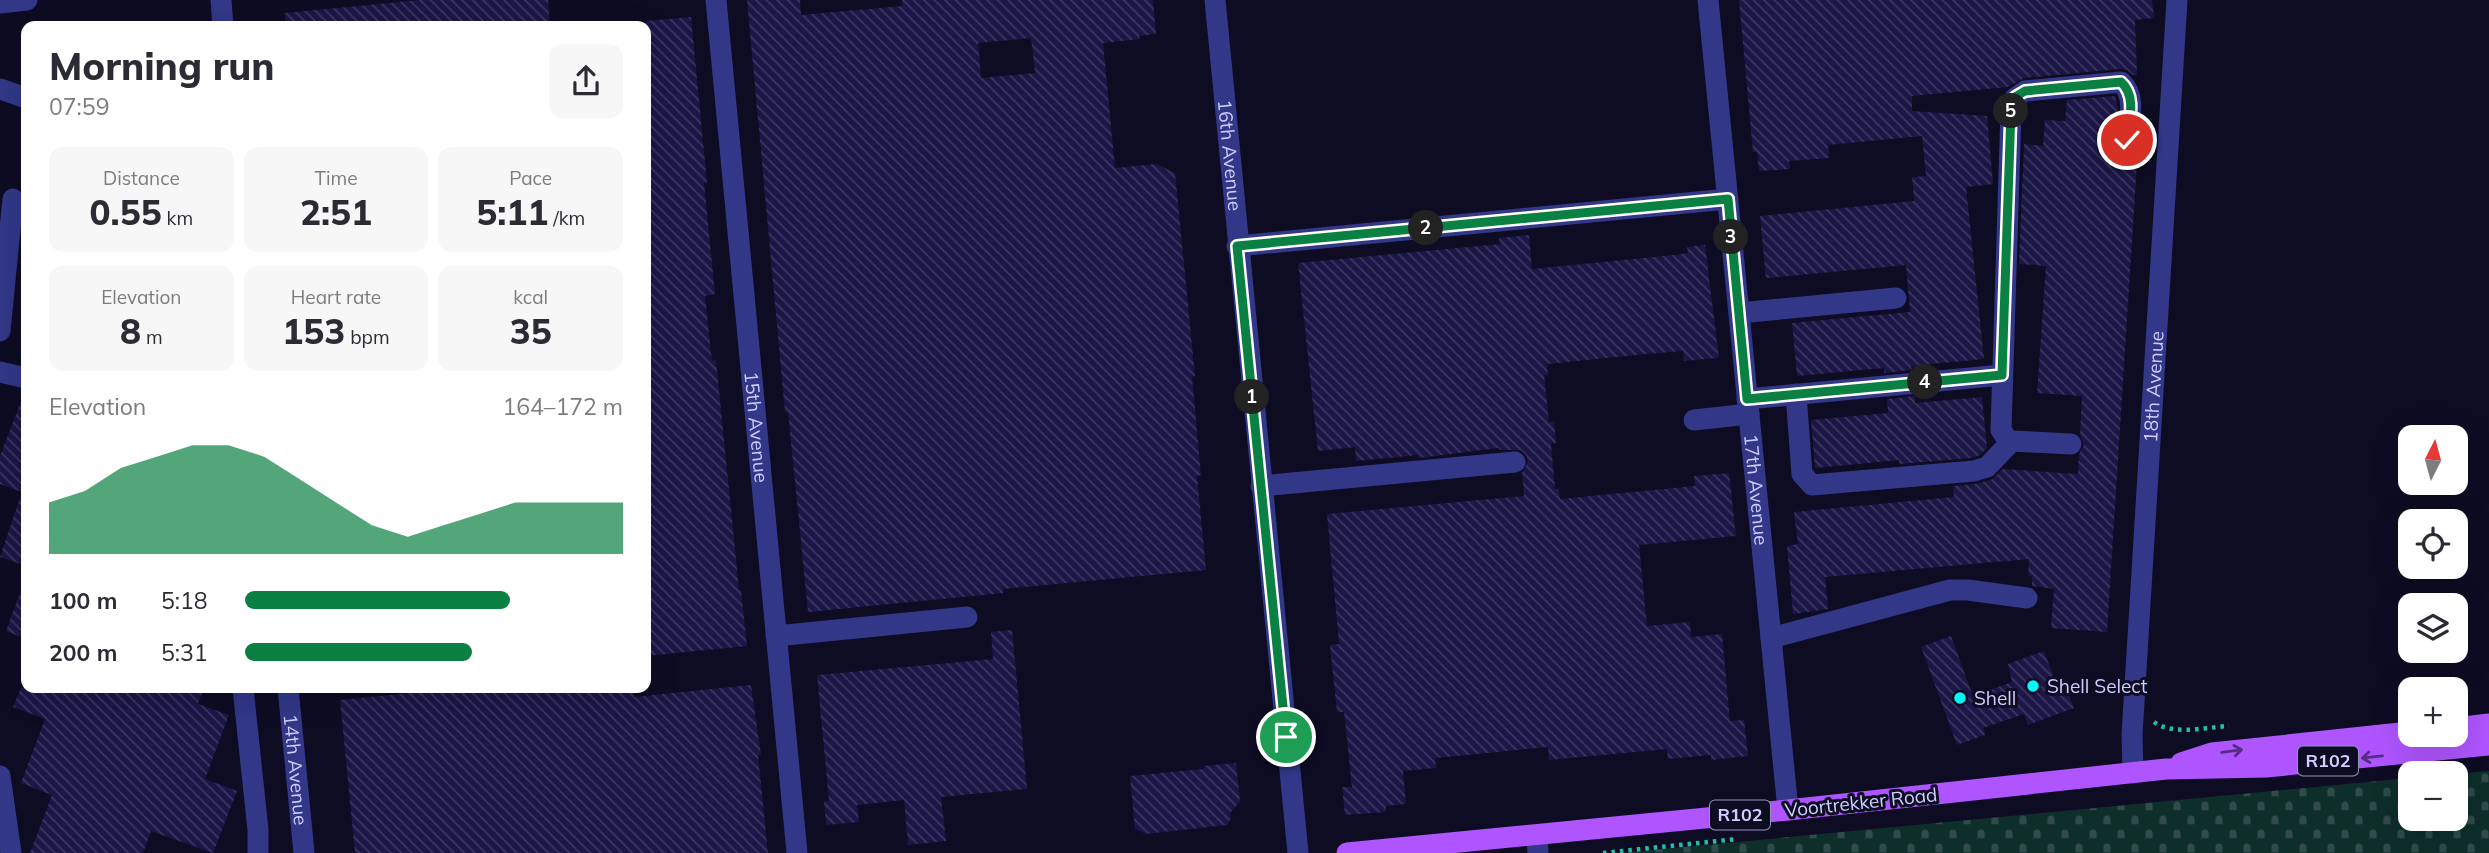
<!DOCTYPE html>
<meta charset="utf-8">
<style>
:root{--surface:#fff;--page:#f7f7f7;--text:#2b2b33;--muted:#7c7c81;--accent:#0b8043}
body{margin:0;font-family:Mulish,sans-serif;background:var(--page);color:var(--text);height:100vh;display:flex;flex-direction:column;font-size:26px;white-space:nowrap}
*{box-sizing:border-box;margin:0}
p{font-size:23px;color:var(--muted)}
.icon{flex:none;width:38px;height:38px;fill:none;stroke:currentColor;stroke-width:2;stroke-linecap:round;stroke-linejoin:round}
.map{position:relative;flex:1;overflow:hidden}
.side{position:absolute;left:21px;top:21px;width:630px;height:672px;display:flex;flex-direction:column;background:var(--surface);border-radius:14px;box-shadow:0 7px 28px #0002}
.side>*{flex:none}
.needle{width:46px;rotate:6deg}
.buttons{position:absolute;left:2398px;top:425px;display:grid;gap:14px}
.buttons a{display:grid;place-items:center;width:70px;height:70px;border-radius:14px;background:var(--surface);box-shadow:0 7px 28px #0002;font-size:35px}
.pin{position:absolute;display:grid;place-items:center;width:60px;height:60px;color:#fff;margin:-30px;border:4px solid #fff;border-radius:50%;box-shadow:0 2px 7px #0007}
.km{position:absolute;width:35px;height:35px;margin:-18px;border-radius:50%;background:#222;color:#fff;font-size:19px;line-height:35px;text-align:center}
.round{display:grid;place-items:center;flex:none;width:74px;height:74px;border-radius:14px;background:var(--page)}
.head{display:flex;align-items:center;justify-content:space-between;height:119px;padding:0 28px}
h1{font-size:38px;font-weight:800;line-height:52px}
.metrics{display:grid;grid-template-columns:repeat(3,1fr);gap:10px;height:119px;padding:7px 28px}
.metrics div{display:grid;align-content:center;border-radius:14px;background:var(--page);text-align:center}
.metrics b{font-size:35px;font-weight:800}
.metrics small{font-size:19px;font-weight:400}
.metrics p{font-size:19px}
.chart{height:196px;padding:14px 28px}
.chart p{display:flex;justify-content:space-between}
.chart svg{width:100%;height:126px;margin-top:7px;fill:var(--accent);opacity:.7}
ul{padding:0 28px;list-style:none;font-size:23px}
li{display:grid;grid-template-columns:112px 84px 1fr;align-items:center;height:52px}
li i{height:18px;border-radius:9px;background:var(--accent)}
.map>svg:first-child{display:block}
.cemetery{fill:url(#cemetery-stones)}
.building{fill:url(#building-back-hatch);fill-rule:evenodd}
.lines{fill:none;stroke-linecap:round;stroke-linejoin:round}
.path{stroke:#23bea6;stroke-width:4.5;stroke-dasharray:3.5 5;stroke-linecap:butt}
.minor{stroke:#323787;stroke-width:21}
.major{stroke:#af55ff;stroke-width:21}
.oneway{stroke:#562d86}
.route-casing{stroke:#fff;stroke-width:14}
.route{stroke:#0b8043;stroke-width:9}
.poi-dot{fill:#00f8f9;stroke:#0d0c23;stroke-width:2.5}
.labels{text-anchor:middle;stroke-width:6;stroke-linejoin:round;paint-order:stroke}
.shield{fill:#0d0c23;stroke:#9594bd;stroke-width:2}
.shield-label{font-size:18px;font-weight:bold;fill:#cfceff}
.street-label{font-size:19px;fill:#cfceff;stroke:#0d0c23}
.poi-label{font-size:19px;fill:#cfceff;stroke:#0d0c23;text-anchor:start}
</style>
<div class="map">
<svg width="2489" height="853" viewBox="0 0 2489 853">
<defs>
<pattern id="cemetery-stones" width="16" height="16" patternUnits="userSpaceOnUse" patternTransform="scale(1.75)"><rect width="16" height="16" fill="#0e2e2a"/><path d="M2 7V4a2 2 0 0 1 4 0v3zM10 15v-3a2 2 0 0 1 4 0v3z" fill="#304b4a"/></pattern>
<pattern id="building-back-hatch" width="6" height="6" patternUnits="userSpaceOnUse" patternTransform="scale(1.75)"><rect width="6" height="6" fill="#1b1646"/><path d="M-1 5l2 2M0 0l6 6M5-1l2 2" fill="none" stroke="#3b3762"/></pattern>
</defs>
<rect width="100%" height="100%" fill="#0d0c23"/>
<!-- cemetery -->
<path class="cemetery" d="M2489,771v82h-868l789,-75v41h45v-45z"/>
<!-- building -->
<path class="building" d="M420,0h128l2,26h-265v-13z
M747,0h53l1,15 101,-9v-6h251l3,34 -17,2 1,3 -37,4 12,125 41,-4 19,9 20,203 -3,1 9,98 -4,1 9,94 -203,19v4l-195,19 -20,-200h-3zM1031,38l4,35 -54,5 -3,-35z
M1739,0h413l2,18 -19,2 2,55h-4l-6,-5 -7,-1 -96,9 -16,9 -96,9v15l75,5 6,68 -27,3 18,172 -73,7 1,4 -28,3v-5l-87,8 -5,-53 118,-11 -4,-47 -140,13 -6,-62 154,-15 -2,-24 14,-1 -4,-40 -94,9 1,13 -40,3 1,8 -31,2 -2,-19h-4z
M691,17l16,166h-3l11,111 -10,2 7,65 4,-1 23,230h2l6,56 -101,10v-635z
M2115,96l3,13 -3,37 11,7 7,-1 5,-5 -31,485 -56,-4 3,-39 -22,-3v-10h-4l1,-17 -204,18 3,32 -35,5 -6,-68 11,-2 -4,-32 160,-15 -1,-11 22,-2 16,-4 12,-11 75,5 1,-20 5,-9 -4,-10 2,-39 -45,-3 9,-127 -27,-2 5,-120 19,2 2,-26 20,1 2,-21z
M1529,235l3,34 142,-14 14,-2 -1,-6 18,-2 14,113 -35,3 -1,-10 -37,3 -99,10 1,11h-4l5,47 5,-1 2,22 -5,1 4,45h4l1,10 135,-13 -1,-10 35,-3 7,63 -97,9 8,81 43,-4 1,15 31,-3 8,87 14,-1 4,36 -37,4v-5l-43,4 -1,-10 -118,11 -1,-13 -113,11 1,10 -33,3 3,33 -20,2v6l-41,3 -3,-28h10l-8,-75h-7l-7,-67 9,-1 -12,-130 197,-18 -2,-23 6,-12 -2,-6 -6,-5h-20l-2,-2 -79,10 -2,-3 -61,6 -1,-14 -37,4 -20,-188 202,-19 -1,-6z
M25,391h1v175l-26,-9 22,-65 -22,-8v-28z
M1915,396v7l67,-6 5,51 -7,7 -9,3 -72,6v-4l-84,8 -4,-48 77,-7 -1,-14z
M24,582h2v57l-20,-8z
M1012,630l15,159 -86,8 5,44 -38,4 -4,-45 -47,5 2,17 -33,3 -2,-24h5l-12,-126 176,-16 -2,-27z
M1951,636l22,60 39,-14 -4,-18 36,-13 12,32 8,-2 10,27 -46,17 -4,-11 -41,14 2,7 -28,10 -36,-98z
M751,685l10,70h-3l10,98h-413l-15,-153 120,-12h173l1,9z
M21,688h183l-6,16 31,11 -24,64 32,12 -24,62 -62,-22 -8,22h-113l22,-58 -31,-12 24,-64 -32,-12z
M1236,763l4,38 -10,12 1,5 -4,7 -81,9 -11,-5 -5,-53 74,-7v-3z"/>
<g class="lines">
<!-- path -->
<path class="path" d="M2154,722c19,14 53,5 75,4
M1603,853l134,-14"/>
<!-- minor -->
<g class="minor">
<path d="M221,0l2,26"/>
<path id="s1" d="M716,0l81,853"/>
<path id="s2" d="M1215,0l83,853"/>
<path id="s3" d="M1708,0l80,810"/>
<path d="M0,3l27,-3"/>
<path d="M0,89l26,9"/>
<path d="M1237,246l491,-47"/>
<path d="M1739,313l157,-15"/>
<path d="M0,331l13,-132"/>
<path d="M0,372l26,6"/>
<path d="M1796,394l6,80 10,11 162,-14 13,-4 25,-26"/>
<path d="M1747,399l255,-24"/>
<path d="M1694,420l55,-6"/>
<path d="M2071,444l-59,-3 -5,-2 -6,-9 10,-320 4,-12 10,-7 96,-9c16,15 8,38 6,58"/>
<path d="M1261,486l254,-24"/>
<path d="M776,636l191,-19"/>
<path d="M1771,638l179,-48h18l59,8"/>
<path d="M243,688l15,142v23"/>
<path id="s4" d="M288,688l16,165"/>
<path id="s5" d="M2133,773l-1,-38 45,-735"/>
<path d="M0,776l11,77"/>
<path d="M1537,836l1,17"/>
</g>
<!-- major -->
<path class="major" d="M2455,728l34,-4
M2181,763l31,-10 198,-21
M1347,853l441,-43 378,-41 100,-2 223,-22"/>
</g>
<!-- one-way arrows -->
<defs><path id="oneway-shaft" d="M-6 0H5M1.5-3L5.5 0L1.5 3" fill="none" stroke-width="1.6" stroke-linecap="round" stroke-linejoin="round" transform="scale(1.75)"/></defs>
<g class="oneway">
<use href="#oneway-shaft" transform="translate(2232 751) rotate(-8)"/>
<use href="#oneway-shaft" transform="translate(2372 757) rotate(174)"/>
</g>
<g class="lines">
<!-- route casing -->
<g class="route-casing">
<path id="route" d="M1286,737l-49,-491 491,-47 19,200 255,-24 9,-265 4,-13 10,-6 96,-9c16,14 8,39 6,58"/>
</g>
<!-- route -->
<use href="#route" class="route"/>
</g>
<!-- markers -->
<g class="poi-dot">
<circle cx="2033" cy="686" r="7"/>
<circle cx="1960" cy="698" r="7"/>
</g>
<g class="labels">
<!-- shield labels -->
<g class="shield">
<rect x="2298" y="746.5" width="60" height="29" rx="5"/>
<rect x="1710" y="800.5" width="60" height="29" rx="5"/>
</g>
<g class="shield-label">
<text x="2328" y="767">R102</text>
<text x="1740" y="821">R102</text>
</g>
<!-- street labels -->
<g class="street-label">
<text dy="7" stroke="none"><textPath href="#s2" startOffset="156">16th Avenue</textPath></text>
<text dy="7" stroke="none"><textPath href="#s5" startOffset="387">18th Avenue</textPath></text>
<text dy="7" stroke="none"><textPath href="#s1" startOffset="429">15th Avenue</textPath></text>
<text dy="7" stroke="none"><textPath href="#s3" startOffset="492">17th Avenue</textPath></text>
<text dy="7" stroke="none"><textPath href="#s4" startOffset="82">14th Avenue</textPath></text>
<text transform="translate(1861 802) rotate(-6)" y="7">Voortrekker Road</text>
</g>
<!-- poi labels -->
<g class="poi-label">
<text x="2047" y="693">Shell Select</text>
<text x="1974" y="705">Shell</text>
</g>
</g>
</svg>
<div class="buttons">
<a><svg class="needle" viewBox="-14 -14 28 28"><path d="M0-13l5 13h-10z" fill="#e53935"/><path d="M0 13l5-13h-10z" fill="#7c7c81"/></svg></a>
<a><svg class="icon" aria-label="locate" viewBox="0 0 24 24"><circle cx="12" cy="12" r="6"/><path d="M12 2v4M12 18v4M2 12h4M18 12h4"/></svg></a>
<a><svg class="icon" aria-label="layers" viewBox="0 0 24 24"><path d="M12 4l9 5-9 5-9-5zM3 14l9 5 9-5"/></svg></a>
<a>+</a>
<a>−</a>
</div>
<div class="pin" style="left:1286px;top:737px;background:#1e9e55"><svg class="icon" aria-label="arrive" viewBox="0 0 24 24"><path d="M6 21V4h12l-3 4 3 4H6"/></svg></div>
<div class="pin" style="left:2127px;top:140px;background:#d93025"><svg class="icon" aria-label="check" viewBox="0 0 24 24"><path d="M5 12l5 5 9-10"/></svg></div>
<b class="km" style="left:1252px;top:397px">1</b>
<b class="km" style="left:1426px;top:228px">2</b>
<b class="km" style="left:1731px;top:237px">3</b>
<b class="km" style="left:1925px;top:382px">4</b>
<b class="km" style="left:2011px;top:111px">5</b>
<section class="side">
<div class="head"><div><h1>Morning run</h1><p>07:59</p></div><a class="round"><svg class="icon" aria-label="share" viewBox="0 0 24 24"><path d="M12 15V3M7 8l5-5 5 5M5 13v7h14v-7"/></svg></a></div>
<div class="metrics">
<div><p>Distance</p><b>0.55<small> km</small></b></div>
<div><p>Time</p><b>2:51</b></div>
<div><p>Pace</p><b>5:11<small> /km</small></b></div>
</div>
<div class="metrics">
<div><p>Elevation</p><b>8<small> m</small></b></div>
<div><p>Heart rate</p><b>153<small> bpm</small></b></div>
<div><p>kcal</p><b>35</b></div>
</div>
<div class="chart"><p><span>Elevation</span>164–172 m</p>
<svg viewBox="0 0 160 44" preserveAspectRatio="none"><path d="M0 44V26L10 22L20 14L30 10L40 6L50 6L60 10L70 18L80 26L90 34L100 38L110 34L120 30L130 26L140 26L150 26L160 26V44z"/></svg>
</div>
<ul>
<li><b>100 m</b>5:18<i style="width:70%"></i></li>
<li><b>200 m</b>5:31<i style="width:60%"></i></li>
</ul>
</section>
</div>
